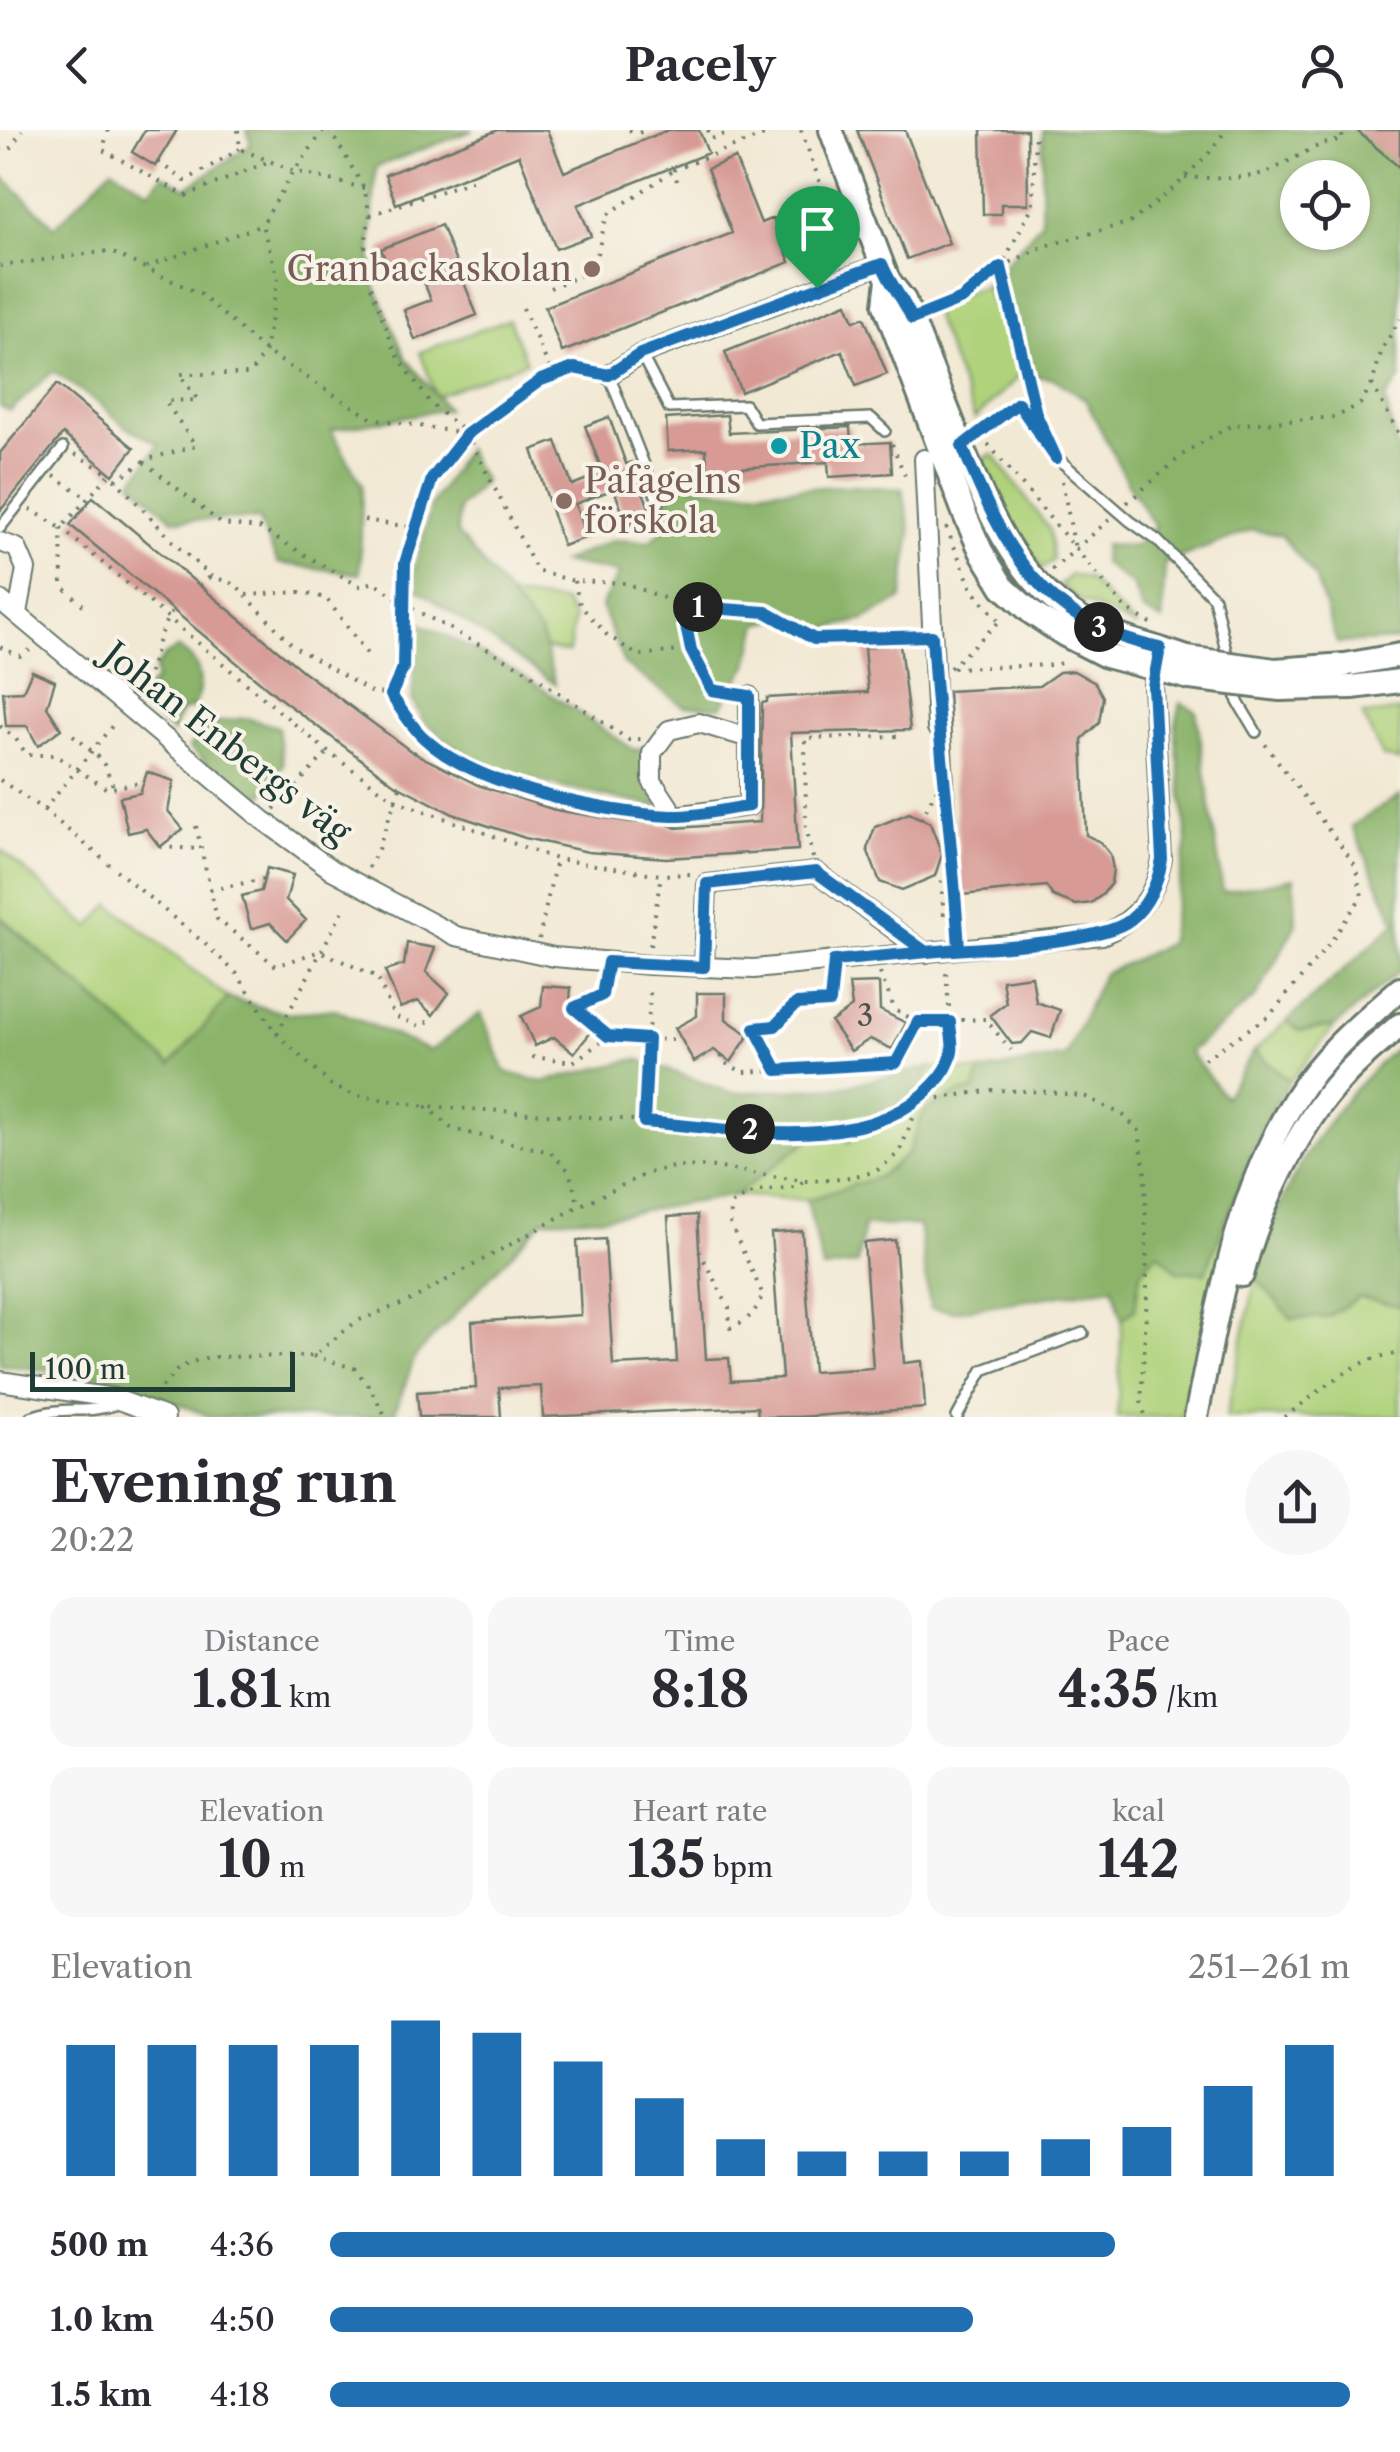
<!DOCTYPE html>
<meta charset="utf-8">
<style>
:root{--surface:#fff;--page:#f7f7f7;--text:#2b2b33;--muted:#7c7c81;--accent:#1f6fb2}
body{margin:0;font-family:"Libre Caslon Text",serif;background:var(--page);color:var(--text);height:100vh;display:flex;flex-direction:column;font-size:38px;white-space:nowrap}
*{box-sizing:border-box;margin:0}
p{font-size:32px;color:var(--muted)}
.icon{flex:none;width:55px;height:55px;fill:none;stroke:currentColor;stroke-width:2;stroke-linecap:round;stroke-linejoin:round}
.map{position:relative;height:1287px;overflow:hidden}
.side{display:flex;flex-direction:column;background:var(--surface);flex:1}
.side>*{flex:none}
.fabs{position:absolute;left:1280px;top:30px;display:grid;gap:20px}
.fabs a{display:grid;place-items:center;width:90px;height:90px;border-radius:50%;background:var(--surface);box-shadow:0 2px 8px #0004;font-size:50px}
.scale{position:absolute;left:30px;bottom:25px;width:265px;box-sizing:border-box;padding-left:10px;border:5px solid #1f3d34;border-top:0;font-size:28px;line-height:35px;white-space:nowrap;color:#1f3d34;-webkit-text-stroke:8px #f7f3e8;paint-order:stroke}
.pin{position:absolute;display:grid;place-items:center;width:85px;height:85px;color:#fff;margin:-102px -42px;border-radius:50% 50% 50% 0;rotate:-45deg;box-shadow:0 0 10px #0007}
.pin .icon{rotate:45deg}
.km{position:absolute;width:50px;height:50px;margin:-25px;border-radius:50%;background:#222;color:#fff;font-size:28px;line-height:50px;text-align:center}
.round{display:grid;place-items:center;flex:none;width:105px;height:105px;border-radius:52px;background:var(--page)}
.headline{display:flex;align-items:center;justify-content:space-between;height:170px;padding:0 50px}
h1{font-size:55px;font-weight:700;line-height:75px}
.metrics{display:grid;grid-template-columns:repeat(3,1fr);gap:15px;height:170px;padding:10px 50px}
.metrics div{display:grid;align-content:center;border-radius:25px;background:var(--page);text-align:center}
.metrics b{font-size:50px;font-weight:700}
.metrics small{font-size:28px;font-weight:400}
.metrics p{font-size:28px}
.chart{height:280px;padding:20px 50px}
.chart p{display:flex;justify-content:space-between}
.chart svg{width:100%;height:180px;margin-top:10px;stroke:var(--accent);stroke-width:6}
ul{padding:0 50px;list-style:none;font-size:32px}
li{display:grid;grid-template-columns:160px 120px 1fr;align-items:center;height:75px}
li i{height:25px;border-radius:12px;background:var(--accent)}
header{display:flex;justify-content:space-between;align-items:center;height:130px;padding:0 50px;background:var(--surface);font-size:45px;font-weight:700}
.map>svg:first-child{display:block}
.green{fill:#afd27a;stroke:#678857;stroke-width:2.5}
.forest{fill:#8bb46a;stroke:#55784f;stroke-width:2.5;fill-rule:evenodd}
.building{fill:#d79a94}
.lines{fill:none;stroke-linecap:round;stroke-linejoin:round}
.lane-casing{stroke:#69796c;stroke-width:14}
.street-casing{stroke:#69796c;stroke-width:22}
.secondary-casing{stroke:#69796c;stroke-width:28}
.path{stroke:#69796c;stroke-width:4;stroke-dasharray:2.5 8;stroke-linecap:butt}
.lane{stroke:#fff;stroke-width:9}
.street{stroke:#fff;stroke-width:18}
.secondary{stroke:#fff;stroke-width:22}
.secondary-bridge-casing{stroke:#69796c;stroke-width:28;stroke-linecap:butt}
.secondary-bridge{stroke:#fff;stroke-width:22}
.route-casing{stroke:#fff;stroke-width:20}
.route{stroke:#1f6fb2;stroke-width:12}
.education-dot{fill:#8d6e63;stroke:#f7f3e8;stroke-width:4}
.culture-dot{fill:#0f9aa8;stroke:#f7f3e8;stroke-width:4}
.labels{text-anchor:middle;stroke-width:8;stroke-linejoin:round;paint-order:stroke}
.number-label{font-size:30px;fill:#4d544c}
.education-label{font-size:35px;fill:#785e54;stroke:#f7f3e8;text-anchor:end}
.culture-label{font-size:35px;fill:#0d838f;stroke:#f7f3e8;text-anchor:start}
.street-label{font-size:35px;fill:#1f3d34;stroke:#f7f3e8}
</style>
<header><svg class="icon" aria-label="back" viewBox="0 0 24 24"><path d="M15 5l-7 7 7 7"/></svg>Pacely<svg class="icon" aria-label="person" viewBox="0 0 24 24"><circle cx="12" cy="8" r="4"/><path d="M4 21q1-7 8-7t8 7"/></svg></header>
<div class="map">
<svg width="1400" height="1287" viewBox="0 0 1400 1287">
<rect width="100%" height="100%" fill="#f7f3e8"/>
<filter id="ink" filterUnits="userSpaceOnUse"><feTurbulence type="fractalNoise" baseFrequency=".01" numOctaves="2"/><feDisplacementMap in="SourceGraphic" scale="20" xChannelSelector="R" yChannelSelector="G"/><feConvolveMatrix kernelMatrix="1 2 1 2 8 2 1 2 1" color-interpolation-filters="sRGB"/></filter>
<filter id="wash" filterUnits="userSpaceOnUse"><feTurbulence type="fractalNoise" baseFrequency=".0048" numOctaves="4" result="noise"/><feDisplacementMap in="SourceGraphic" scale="40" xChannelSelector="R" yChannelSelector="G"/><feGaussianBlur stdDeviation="2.25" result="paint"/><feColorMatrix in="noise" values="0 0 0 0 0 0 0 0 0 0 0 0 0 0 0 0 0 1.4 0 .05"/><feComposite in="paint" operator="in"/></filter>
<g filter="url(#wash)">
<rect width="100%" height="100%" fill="#f2e9d4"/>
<!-- green -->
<path class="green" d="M986,156l6,17 15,16 13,56 -45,44 -46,-116z
M509,189l17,43 -90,34 -16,-44z
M993,324l56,75 4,31 -10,9 -24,-31 -37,-79z
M1070,445l17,3 50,49 -56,-26 -21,-16z
M511,466l53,6 10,17 -5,33c-40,-1 -44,-23 -58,-56z
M1400,581v50l-17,-4 -21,-42z
M0,719l90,78 20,-23 118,94 -57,67 -171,-149z
M1287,891l12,10 36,-5 -45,55 -36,-30z
M930,937l50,5 -5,19 -16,2 -35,19 -17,43 -28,22 -72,23 -71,-5 89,-68 96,-39z
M1245,1042l-63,245h-65l5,-98 13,-10 5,-37 18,-20 47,20z
M1256,1148l36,41 35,-2 32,-20 41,9v111h-174z"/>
<!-- forest -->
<path class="forest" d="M247,0h227l-98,37 -5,75 1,36 33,79 42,52 -116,21 31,55 -2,89 -82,-11 -20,-44 -84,1 -42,-38 27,-38 -33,-17 -25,-22 -48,-34 -43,40 -10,-5v-232l55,53 57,-59 37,23 14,-16 23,13 65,-43z
M1043,0h357v249l-15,20 15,62v179l-63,3 -22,-66 -34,-42 -29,-5 -87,33 -3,58 -20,-11 -9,-24 -30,-23 1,-18 31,1 20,-19 -24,-38 -46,-90 -32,-21 -33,-3 -13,-56 -15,-16 -6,-17 55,-64zM1298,48h54v54h-54z
M466,319l18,33 -25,26 -2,25 84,101 14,50 -145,-100 22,-80z
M671,352l57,9 124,-5 50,3 9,43 -9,67 -38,21 -41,9 -29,-14 -35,9 -11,41 -27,42 -37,-1 -60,-42 -23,-58 18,-33 -57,-11 52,-22 36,2 14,-13z
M418,492l101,51 115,77 11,-2 -4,26 18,33 -94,-19 -87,-24 -55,-43 -11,-22z
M178,518c24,14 26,33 16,59l-14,5 -7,21 -36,-33 19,-20 -1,-12 10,-12z
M1181,573l15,8 27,181 71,-14 2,46 -40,73 -67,55 36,45 29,-46 36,30 -26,43 -59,149 -28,-2 -19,-19 -18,20 -5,37 -13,10 -9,-32 -159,24 -24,-3 -11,-83 -55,1 -7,38 -34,5 -16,-69 72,-23 28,-22 17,-43 35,-19 15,-2 6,-19 86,-16 37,-82 65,-30 19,-102 -12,-114z
M246,588l32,9 5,37 -28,44 -66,-61 24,-24z
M1400,665v176l-65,55 -36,5 -12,-10 109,-98 -44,-97z
M0,788l171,147 57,-67 60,16 46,-5 96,42 51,-38 24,59 38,10 94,-23 95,34 109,-6 89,-20 -9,21 -72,54 -24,-15 -89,68 -130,22 -63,3 -128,137 -22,60h-182l-96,-39 -115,-13z
M1400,914v262l-41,-9 -32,20 -35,2 -36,-41c22,-93 73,-171 144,-234z"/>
<g id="blocks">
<!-- building -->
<path class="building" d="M145,0h32l-22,36 -23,-14z
M498,0h49l17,42 104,-42h31l9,23 -130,52 13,31 -35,13 -37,-94 -123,49 -11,-29z
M857,0h48l44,113 -42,16z
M981,0h46l1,74h-27v10h-18z
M1356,0h44v38z
M735,28l26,65 12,-5 17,44 -228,90 -17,-45 187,-74 -25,-64z
M441,95l36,90 -62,25 -11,-30 27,-10 -14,-36 -26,11 -10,-26z
M847,173l7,18 10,-4 23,57 -31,12 -14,-35 -101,41 -16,-40z
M57,254l77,64 -21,27 -50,-41 -63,77v-58z
M727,285l2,18 121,-6 1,17 39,-2 2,31 -63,4 -1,-15 -121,8 -1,-21 -38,2 -2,-32z
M609,287l17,47 6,-2 20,54 -25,9 -13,-36 -39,15 12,33 -24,9 -31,-96 24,-9 16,44 31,-12 -18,-47z
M93,367l211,175 108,80 66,33 77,25 75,12 35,1 11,5 84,-6 2,-119 5,-1v-4l101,-6 -4,-44 36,-4 10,86 -119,3 7,117 -132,8 -78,-6 -63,-14 -72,-24 -60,-31 -111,-83 -212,-175z
M32,541l23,10 -8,26 14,22 -23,17 -11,-20h-21l-3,-34 20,-1z
M1074,541l21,12 8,14 -4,26 -17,16 4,96 14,7 10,12 3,15 -2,14 -8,11 -12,9 -15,2 -23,-9 -7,-10 -85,9 -13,-204 91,-5 20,-14z
M147,642l27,9 -6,30 15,18 -23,18 -14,-18 -18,4 -8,-36 20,-4z
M909,683l21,10 12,31 -7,22 -33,14 -22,-8 -13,-33 8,-22z
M267,738l26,7 -7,25 20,20 -19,20 -17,-17 -19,6 -9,-33 19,-5z
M407,813l28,5 -9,24 23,21 -16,22 -15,-14 -18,7 -15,-37 19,-6z
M1032,846l4,26 24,8 -9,28 -19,-6 -10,11 -10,1 -22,-29 16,-12 -4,-23z
M879,853l1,27 26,13 -14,26 -22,-10 -19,12 -20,-29 21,-15 -3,-23z
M543,856l28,2 -2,25 23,18 -18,22 -20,-16 -19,9 -14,-30 20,-9z
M697,863h29v26l23,16 -18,27 -17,-12 -20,12 -19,-34 22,-12z
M697,1085l9,144 23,-1 2,23 51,-3 -11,-145 31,-2 11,141 60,-4 -9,-125 31,-3 9,123 18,-2 3,47 -127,9h-40l-1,-10 -214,10 -2,-31 -42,2 2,29h-82l-2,-25 59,-4 -4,-66 109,-7 -4,-74 28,-2 8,126 64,-3 -9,-145z"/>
</g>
</g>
<g filter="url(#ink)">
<use href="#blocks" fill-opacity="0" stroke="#69796c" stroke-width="2.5"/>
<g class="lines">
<!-- lane casing -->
<g class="lane-casing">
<path id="lane" d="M641,224l28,54 76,-3 11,18 115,-5 14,13
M609,245l50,128
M965,315l52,-42 39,54 74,64 27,19 57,58 14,62
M0,398l63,-80
M1234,555l4,17 18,30
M31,1287c30,-12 57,-2 86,-13
M957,1287l26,-47 100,-37"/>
</g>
<!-- street casing -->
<g class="street-casing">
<path id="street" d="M609,245l32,-21 241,-90
M924,329l13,269
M0,412l17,6 9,21 -8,44
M0,470l263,220 69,50 124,66 98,21 96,8 104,4 348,-34c34,-14 53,-38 60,-75l-9,-174 4,-30
M749,566v110l-74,10 -23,-35v-28l17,-23 30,-7 50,15
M704,837l3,-83 109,-12 110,81
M0,1251l113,17 52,19"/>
</g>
<!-- secondary casing -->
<g class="secondary-casing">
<path id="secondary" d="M831,0l57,150 16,20c16,40 32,81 48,121 29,73 56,154 127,197 33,19 72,27 108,40
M888,150l-3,25 80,210 16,36 22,36 29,26 33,22 41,21 84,22
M1345,535l55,-10
M1352,557l48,-6
M1242,1145c15,-62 57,-151 101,-198 17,-19 38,-35 57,-52
M1196,1287c22,-108 40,-223 99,-318 26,-43 68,-78 105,-110"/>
</g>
<!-- path -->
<path class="path" d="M108,0l-5,20 83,46 84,-35
M238,0l2,19 54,22 70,17
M330,0l34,58 6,27 -5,29v26l30,82 36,52 36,30 70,137 37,10 51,2 57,22 84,7 48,27 103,-3
M629,0l9,3 10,-3
M708,0l3,9 26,-9
M801,0l43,119 -3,13
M0,20l11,-2 11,-18
M158,32l27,19 55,-32
M1185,48c22,-1 49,2 71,-3 31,-7 52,-32 87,-35l-2,-10
M677,51l-3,-11 103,-40
M370,85l107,-36
M0,136l109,-15 91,43 65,57 106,67 91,15
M146,137l116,-42
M550,158l43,-18 14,-55 67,-45
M523,178l30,68
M931,182l30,-13 40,-32 41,-20 89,-25 43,-34 35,-35 17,-23
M1372,254l28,52
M1033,272l-32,-135 32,-62 2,-75
M892,314l15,37
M988,314l138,165 26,15
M75,324l35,20
M144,332l78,62 37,4 100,58 16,-4 29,22 120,65 105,71 12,-1
M54,346l34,22
M116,350l32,-21 48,-13 -31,-45 33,-1 -19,-26h71l15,-23 13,-73 -16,-53 32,-54 30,-41
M1062,351l13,68
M1127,373l60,-52 45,-26 104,-8 24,-13 12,-20 10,-35 18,-30
M30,379l31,19 49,-54 68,73 33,29 25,9 57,61 78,46 20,3c10,14 20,31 33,43 50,48 160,68 226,75
M364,390l52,8
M946,397l26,62 28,33
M61,398l267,224 67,48 161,59 105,16 32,-1
M61,398l1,58 21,19
M1052,440l57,-50
M574,451l6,24 26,29 31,21 54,-5
M200,456l11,-10
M246,465l54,-3 26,6 42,57
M682,475l9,45 21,40 20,3
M0,517l20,9 10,-6
M950,538l51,-48
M953,538l101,-3 13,-4
M139,562c18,-24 15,-60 35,-82
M391,565l12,-27 2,-105 27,-84 35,-45 74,-54 32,-12 20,4
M0,596l16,13 11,16h28l52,34 30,-6
M73,605l29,25 12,28
M939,615l19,190
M414,623l8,-16
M0,650l44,30 160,133 33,31 40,60 54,51 22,10 73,11 385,26 37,-2 38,-11 34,-18 73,-11 58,2 35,5 37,18 16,16 6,42 2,121 -6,110 5,13
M274,679l54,-57
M44,680l68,-84
M921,689l21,-40
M196,696l21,93 59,47 44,-15 57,26 17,39 26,10 11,-6
M160,717l41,2
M813,728l-7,-31 -1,-89 97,-2
M368,738l9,-16 23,-65
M941,751l3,35
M210,760l54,-11
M539,809l17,-79
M650,816l11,-71
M880,843l15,37 23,12
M605,846l-3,19 -28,13 34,29
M277,904l69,-129
M722,926l-1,5 22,11 153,-9 22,-41 67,-3 26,31
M532,927l41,5 35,-25 65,3
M1204,929l66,-44 60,-72 32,-47 -7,-31 -90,-121
M777,940l-22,-42 20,-3 21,-21 34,-2 2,-24
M426,976l26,23 98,23 19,19 10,35
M644,991l6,-130
M699,1121l30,57 1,20c18,-7 25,-15 33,-33l-34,-74 4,-18 23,-12 39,-4 9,-6
M313,1226l41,12 15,18 17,31
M155,1265l21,-24 13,-8 20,-6 104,-1 44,-35 54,-21 168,-94 69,-33 25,-6 35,-1 96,15 30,-1 41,-8 24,-19 21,-52 24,-28 9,-22 -7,-78
M1284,1287c34,-23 74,-63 116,-63
M1400,1287v-1"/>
<!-- lane -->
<use href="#lane" class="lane"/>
<!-- street -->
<use href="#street" class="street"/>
<!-- secondary -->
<use href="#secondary" class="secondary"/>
<!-- secondary-bridge casing -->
<g class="secondary-bridge-casing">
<path id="secondary-bridge" d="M1187,528l88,12 70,-5
M1190,548l90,11 72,-2"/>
</g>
<!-- secondary-bridge -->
<use href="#secondary-bridge" class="secondary-bridge"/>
</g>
</g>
<g class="lines" filter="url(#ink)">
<!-- route casing -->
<g class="route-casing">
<path id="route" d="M817,158l-177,66 -31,21 -35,-7 -33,12 -74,54 -35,45 -27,84 -2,105 -12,27c10,14 20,31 33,43 50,48 180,75 248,78 25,1 52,-7 77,-10v-110l-37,-6 -21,-40 -9,-44 84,6 48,27 118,-3c6,105 21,208 27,313 -41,4 -83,8 -125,12l-4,41 -34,2 -21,22 -20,2 22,42 119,-7 22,-41h32c0,9 4,21 2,30 -2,14 -10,24 -19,33 -65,73 -202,43 -289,37l4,-83 -40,-3 -34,-28 28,-13 6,-33 96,5 3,-83 109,-12 110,80c44,-4 175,-8 204,-32 18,-14 28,-38 32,-60l-9,-174 7,-38c-120,-26 -155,-98 -198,-202l56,-43 38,55 -20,-44 -35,-147 -39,32 -50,20c-8,-20 -22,-34 -30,-55l-65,24"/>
</g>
<!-- route -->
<use href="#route" class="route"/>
</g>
<!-- markers -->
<g class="education-dot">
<circle cx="592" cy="139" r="10"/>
<circle cx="564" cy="371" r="10"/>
</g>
<circle class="culture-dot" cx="779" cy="316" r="10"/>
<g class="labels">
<!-- number labels -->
<g class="number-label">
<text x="865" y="896">3</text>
</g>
<!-- education labels -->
<g class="education-label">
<text x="572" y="151">Granbackaskolan</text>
<text x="584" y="363" text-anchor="start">Påfågelns<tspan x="584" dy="40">förskola</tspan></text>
</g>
<!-- culture labels -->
<g class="culture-label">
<text x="799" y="328">Pax</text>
</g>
<!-- street labels -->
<g class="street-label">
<text transform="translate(227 613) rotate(38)" y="12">Johan Enbergs väg</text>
</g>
</g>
</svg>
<div class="fabs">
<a><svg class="icon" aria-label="locate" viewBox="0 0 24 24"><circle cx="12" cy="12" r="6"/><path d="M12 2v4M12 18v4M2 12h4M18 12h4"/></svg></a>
</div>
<div class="scale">100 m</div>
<div class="pin" style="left:817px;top:158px;background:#1e9e55"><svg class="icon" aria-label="arrive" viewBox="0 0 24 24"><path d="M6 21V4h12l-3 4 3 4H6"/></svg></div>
<b class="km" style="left:698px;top:477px">1</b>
<b class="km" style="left:750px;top:999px">2</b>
<b class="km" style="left:1099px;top:497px">3</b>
</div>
<section class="side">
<div class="headline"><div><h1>Evening run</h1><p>20:22</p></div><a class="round"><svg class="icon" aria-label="share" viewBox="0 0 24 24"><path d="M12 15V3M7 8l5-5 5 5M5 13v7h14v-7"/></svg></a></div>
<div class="metrics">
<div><p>Distance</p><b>1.81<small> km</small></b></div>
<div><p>Time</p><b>8:18</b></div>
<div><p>Pace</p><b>4:35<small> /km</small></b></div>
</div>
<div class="metrics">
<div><p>Elevation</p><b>10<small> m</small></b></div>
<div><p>Heart rate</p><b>135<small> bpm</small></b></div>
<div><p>kcal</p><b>142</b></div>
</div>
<div class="chart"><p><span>Elevation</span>251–261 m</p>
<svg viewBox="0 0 160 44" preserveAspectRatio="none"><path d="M5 44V12M15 44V12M25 44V12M35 44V12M45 44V6M55 44V9M65 44V16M75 44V25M85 44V35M95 44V38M105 44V38M115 44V38M125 44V35M135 44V32M145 44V22M155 44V12"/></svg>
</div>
<ul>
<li><b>500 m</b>4:36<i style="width:77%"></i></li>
<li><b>1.0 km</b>4:50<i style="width:63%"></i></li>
<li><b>1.5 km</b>4:18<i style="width:100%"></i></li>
</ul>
</section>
